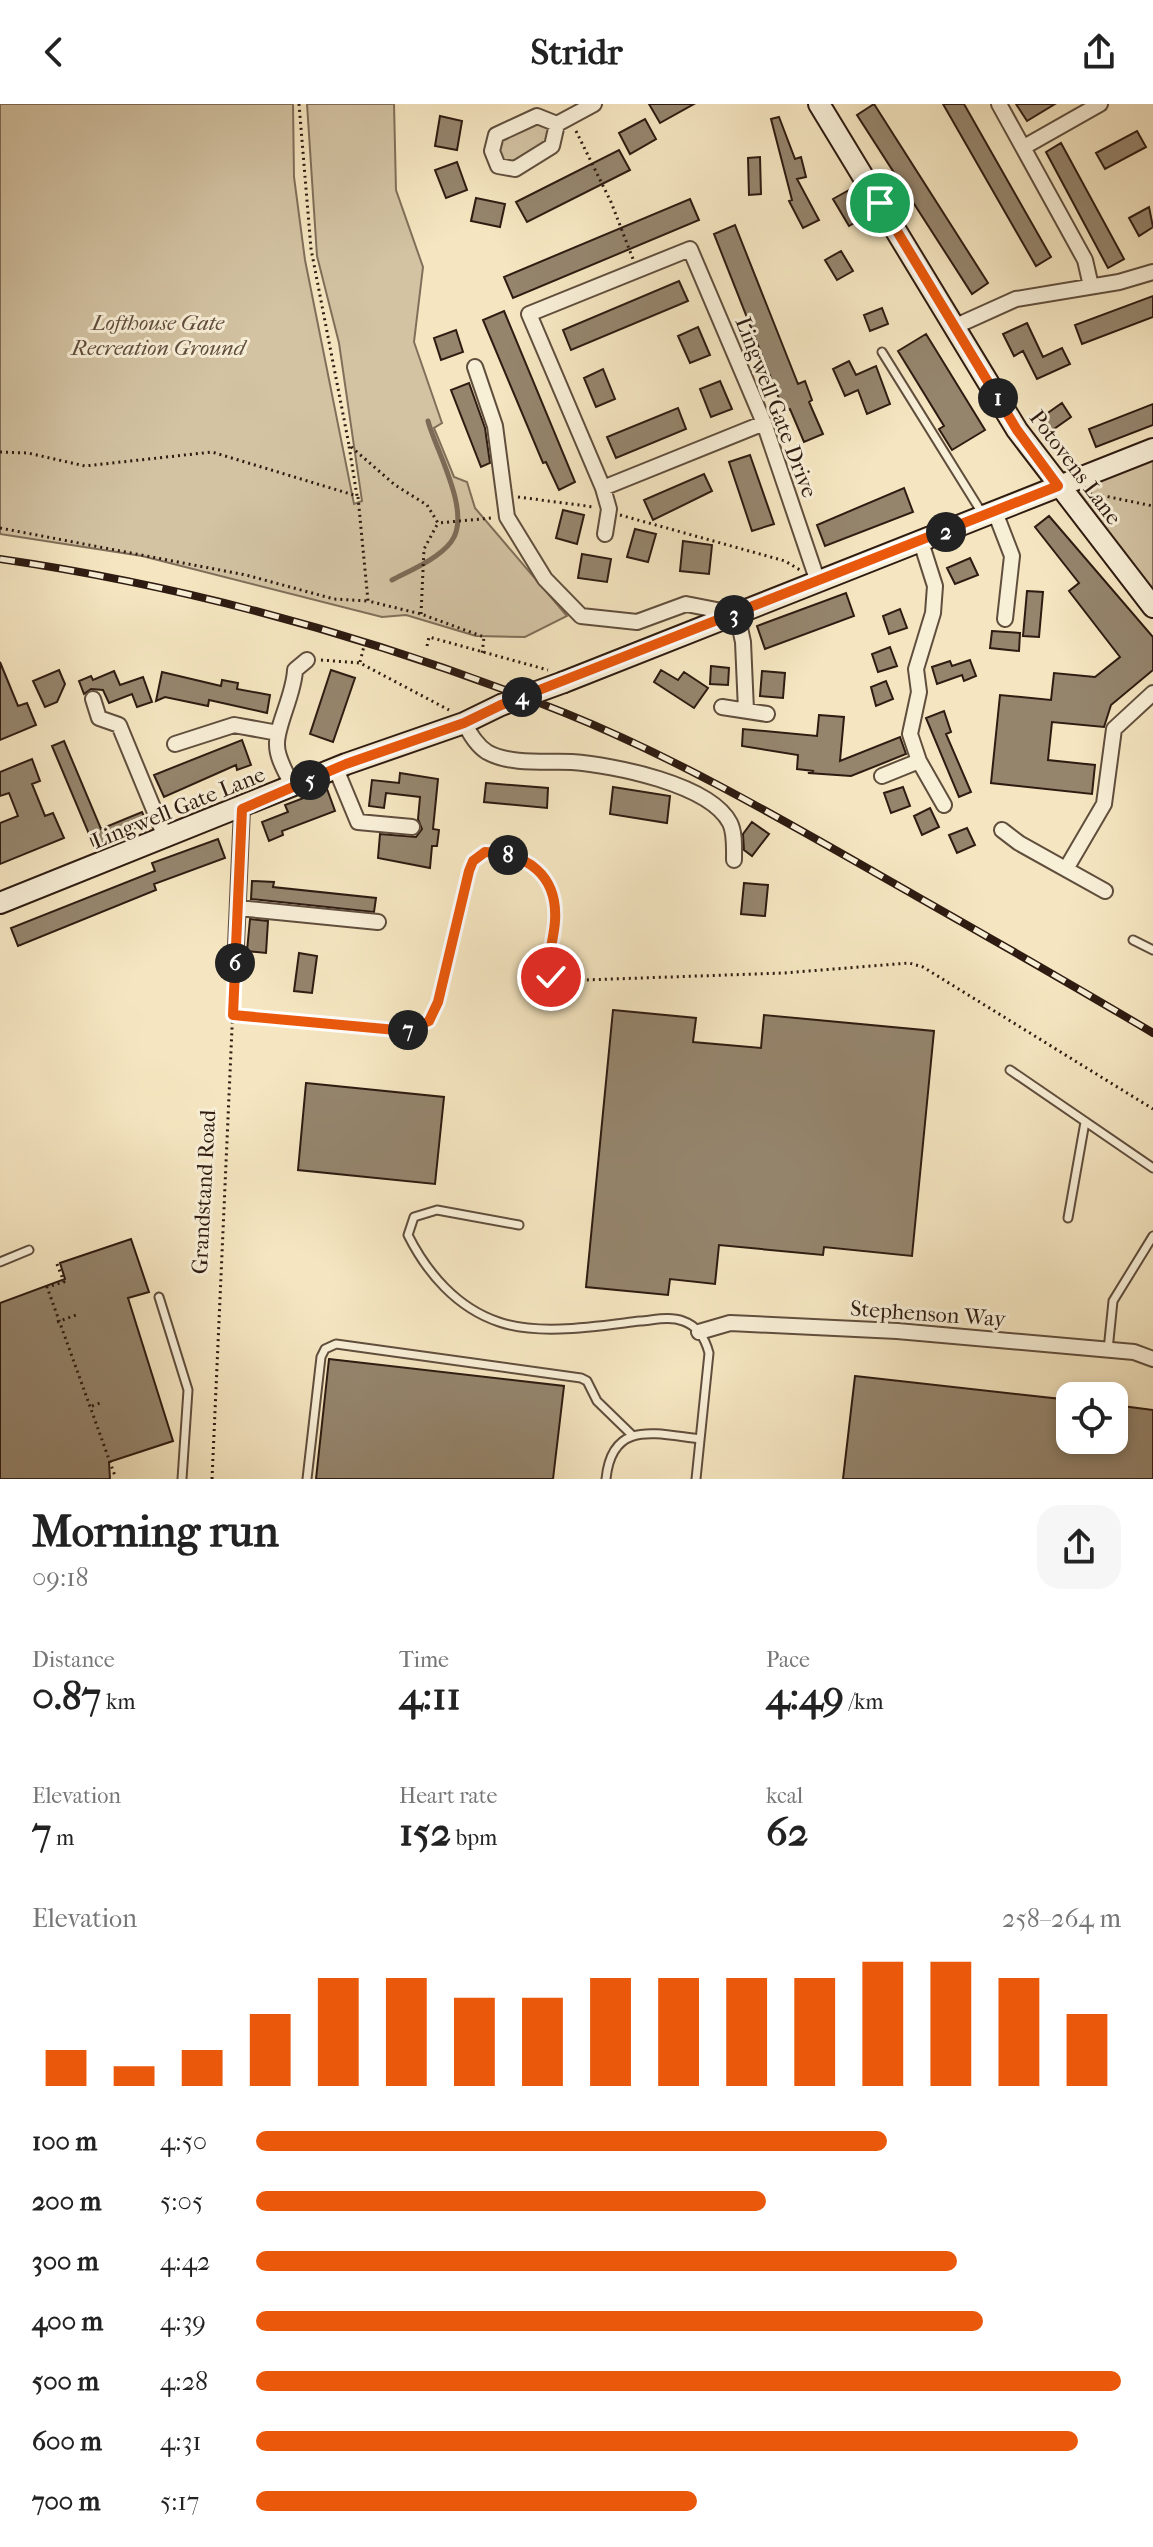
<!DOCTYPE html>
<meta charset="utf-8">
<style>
:root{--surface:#fff;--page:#f6f6f6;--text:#222;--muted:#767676;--accent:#ea580c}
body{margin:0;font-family:"IM FELL French Canon",serif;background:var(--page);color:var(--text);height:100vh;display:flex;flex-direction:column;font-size:30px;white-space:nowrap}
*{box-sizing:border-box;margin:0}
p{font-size:26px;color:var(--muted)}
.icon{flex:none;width:44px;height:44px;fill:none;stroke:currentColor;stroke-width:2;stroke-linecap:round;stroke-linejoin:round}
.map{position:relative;height:1375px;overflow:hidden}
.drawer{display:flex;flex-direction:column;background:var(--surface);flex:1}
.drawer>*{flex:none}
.controls{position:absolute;left:1056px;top:1278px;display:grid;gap:16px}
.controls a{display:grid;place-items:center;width:72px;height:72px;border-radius:16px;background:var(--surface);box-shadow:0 4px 12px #0003;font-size:40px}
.pin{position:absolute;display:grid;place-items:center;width:68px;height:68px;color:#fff;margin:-34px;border:4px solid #fff;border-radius:50%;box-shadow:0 2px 8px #0007}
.km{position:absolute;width:40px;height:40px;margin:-20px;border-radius:50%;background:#222;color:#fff;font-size:22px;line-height:40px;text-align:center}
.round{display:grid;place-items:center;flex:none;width:84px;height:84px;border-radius:24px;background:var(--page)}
.overview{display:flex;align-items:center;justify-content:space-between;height:136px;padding:0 32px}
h1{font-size:44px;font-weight:700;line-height:60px}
.figures{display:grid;grid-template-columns:repeat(3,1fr);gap:12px;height:136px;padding:8px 32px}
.figures div{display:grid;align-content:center}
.figures b{font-size:40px;font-weight:700}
.figures small{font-size:22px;font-weight:400}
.figures p{font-size:22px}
.chart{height:224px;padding:16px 32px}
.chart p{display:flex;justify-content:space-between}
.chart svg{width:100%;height:144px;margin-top:8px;stroke:var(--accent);stroke-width:6}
ul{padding:0 32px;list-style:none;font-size:26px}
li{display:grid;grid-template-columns:128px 96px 1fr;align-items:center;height:60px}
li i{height:20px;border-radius:10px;background:var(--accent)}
header{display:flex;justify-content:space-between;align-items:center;height:104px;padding:0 32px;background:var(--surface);font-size:36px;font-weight:700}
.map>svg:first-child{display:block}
.green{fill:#d3c3a3;stroke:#806f5a;stroke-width:2}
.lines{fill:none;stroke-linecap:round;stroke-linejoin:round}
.stream{stroke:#7d6b57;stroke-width:5}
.building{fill:#95856d;stroke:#2e1b11;stroke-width:2}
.lane-casing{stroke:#604e3d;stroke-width:11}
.street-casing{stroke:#604e3d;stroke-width:18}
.secondary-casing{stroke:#2e1b11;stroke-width:24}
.path{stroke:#2e1b11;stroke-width:3;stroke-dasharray:2 4;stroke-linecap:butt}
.lane{stroke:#f8efd7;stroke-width:7}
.street{stroke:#f8efd7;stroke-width:14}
.secondary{stroke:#f8efd7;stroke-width:20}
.rail-casing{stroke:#2e1b11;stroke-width:8}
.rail{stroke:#f8efd7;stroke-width:5;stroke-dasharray:15;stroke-linecap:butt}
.secondary-bridge-casing{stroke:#2e1b11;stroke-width:24;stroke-linecap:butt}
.secondary-bridge{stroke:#f8efd7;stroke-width:20}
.route-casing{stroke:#fff;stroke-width:16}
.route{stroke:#ea580c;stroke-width:10}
.labels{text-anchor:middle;stroke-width:6;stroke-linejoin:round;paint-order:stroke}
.park-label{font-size:22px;font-style:italic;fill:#604d3d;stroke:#f8efd7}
.street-label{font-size:22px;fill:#2e1b11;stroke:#f8efd7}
</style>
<header><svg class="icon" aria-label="back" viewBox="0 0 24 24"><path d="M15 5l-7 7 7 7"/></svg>Stridr<svg class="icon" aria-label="share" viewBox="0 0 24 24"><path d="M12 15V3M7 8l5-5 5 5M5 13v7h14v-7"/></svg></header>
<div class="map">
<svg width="1153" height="1375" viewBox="0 0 1153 1375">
<rect width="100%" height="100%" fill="#f5e6c1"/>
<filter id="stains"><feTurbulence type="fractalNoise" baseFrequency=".0025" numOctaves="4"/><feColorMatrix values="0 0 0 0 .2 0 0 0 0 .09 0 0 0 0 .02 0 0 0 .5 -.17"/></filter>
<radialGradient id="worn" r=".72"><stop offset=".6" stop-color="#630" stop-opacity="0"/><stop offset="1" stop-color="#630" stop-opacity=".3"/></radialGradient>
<!-- green -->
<path class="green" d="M0,0h293l1,73 11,83 49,244 8,-3 -23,-158 -22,-87 -10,-152h87l2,86 27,77 -9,75 28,81 -8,5 20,49 13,5 8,26 92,108 -42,21 -49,-1 -70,-21 -24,2 -240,-61 -142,-22z
M537,12l20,8 -5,22 -37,23 -17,-3 -2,-31z
M1153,345v159l-95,-122z"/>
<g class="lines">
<!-- stream -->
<path class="stream" d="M392,476c19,-10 46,-21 59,-38 22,-28 -15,-91 -23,-121"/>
</g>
<!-- building -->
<path class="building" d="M649,0h45l-34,19z
M874,0l114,179 -16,11 -115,-179z
M943,0h21l87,153 -15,9z
M1016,0h39l-28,17z
M440,12l22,5 -5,29 -22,-4z
M779,13l16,42 6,-2 5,20 -9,2 22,41 -16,8 -14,-27 3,-1 -21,-81z
M645,15l11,20 -26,15 -11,-21z
M1137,27l9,16 -41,22 -9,-16z
M1061,39l63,116 -16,9 -62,-116z
M619,46l11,20 -103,52 -11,-20z
M760,53l1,37 -12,1 -1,-37z
M457,58l10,28 -21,8 -11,-28z
M849,86l16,27 -16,9 -16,-27z
M476,94l29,6 -5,23 -29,-6z
M690,95l9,21 -186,78 -9,-21z
M1149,103l4,20 -14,9 -10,-18z
M735,121l63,159 7,-3 7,19 -3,2 14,32 -19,8 -14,-33 -6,2 -70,-177z
M841,147l12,20 -16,9 -12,-20z
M679,177l9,20 -117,49 -8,-20z
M1153,192v21l-71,27 -7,-19z
M882,204l6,16 -18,7 -6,-16z
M504,207l71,171 -16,8 -13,-28 -3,1 -60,-143z
M1027,219l16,34 19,-9 8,16 -33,15 -14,-28 -9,5 -11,-22z
M698,223l12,28 -20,8 -12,-27z
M456,226l7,22 -22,8 -7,-22z
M926,230l59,96 -33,20 -13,-21 5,-3 -46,-75z
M849,257l7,14 20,-9 14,38 -23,10 -9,-24 -13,6 -12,-27z
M603,265l12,30 -19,8 -12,-29z
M720,277l12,28 -21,8 -11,-28z
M469,279l16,45 5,35 -9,4 -30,-77z
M1062,299l9,14 -20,14 -9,-14z
M1153,300v21l-57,22 -7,-18z
M678,304l8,21 -70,29 -9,-21z
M750,351l24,69 -22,7 -23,-69z
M704,370l8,17 -59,29 -9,-20z
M904,384l9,24 -88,34 -8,-21z
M563,406l21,5 -7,29 -21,-6z
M1049,412l104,121v33l-42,35 -7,22 -52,-5 -4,38 47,5 -3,29 -101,-11 9,-88 51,5 3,-27 41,4 25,-20 -51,-66 10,-8 -44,-56z
M635,425l21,5 -8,28 -21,-5z
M683,437l29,4 -3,29 -29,-3z
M582,450l29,5 -4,23 -29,-4z
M970,454l8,17 -23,9 -8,-16z
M1027,487l16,1 -4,45 -16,-1z
M846,489l8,23 -89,33 -8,-23z
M900,505l7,19 -18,6 -6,-18z
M992,527l28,2 -1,18 -29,-3z
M890,543l7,19 -19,6 -6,-18z
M970,556l6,16 -12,5 -2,-6 -25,9 -5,-17 18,-6 2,5z
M0,558l18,44 9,-3 9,22 -36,15z
M711,562l18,2 -1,17 -18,-1z
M59,566l6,14 -8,18 -12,5 -12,-26z
M331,566l24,8 -22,64 -23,-8z
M661,566l17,10 6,-8 24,16 -14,20 -40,-26z
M114,567l6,14 23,-8 9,25 -15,5 -5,-13 -23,9 -6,-13 -12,-1 -7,5 -5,-13 12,-5 2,4z
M762,567l23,2 -2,25 -23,-2z
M162,568l59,14 1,-6 16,3 -1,6 33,6 -3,18 -58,-13 -1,6 -43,-9 -9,4z
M886,577l7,18 -17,7 -5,-19z
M944,607l7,21 -5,2 25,58 -12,5 -33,-79z
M819,611l25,2 -4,44 60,-24 6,17 -55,22 -43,-3 6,-2 -17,-2 1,-14 -56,-9 1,-17 74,7z
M242,636l9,25 -14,5 -1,-5 -72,32 -10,-22z
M64,637l37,88 41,-17 5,11 -53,23 -42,-100z
M32,655l8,22 -8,3 13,32 8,-3 11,25 -64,26v-41l18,-7 -9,-23 -9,3v-24z
M400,669l38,6 -5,50 6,1 -2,16h-5l-2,22 -52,-10 2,-24 36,3 6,-8 -4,-10 2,-22 -34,-4 -2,15 -15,-2 3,-26 27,3z
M486,679l62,5 -1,20 -63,-6z
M613,683l57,9 -3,27 -57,-9z
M903,683l7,19 -19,7 -7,-20z
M327,685l8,22 -53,20 1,4 -14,6 -7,-19 26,-10 -3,-7z
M930,704l9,19 -17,8 -8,-19z
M752,718l17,12 -17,22 -8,-6 -1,-16z
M967,724l8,17 -18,8 -8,-18z
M218,735l7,19 -71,26 2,6 -138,56 -7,-18 144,-57 -3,-8z
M252,777l22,1 -1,5 103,11 -2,14 -123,-13z
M744,779l24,2 -3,31 -24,-2z
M250,815l18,2 -2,32 -19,-2z
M299,849l18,3 -5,37 -18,-2z
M613,906l83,8 -3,24 68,6 3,-33 170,16 -22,225 -88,-9 -1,8 -104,-10 -4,39 -45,-5 -2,16 -82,-8z
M306,979l138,14 -9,87 -137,-14z
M131,1135l18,53 -21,6 45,143 -64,21 1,17h-110v-176l65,-24 -5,-16z
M329,1255l235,27 -11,93h-237z
M855,1272l215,24v40h44v-35l39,5v69h-310z"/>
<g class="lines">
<!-- lane casing -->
<g class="lane-casing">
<path id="lane" d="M882,248l100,161
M1133,836l20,10
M1010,966l143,98
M1068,1114l17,-96
M519,1121l-82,-15 -23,7 -6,18c19,38 49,73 91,87 41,14 99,4 141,-1 14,-1 30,-5 43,0 15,5 22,17 26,32l-13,126
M0,1158l29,-12
M159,1193l29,93 -6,89
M1108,1246l5,-49 40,-65
M307,1375l14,-122 4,-8 11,-5 245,34 6,3 10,20 36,35
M606,1375c6,-60 50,-45 94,-40"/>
</g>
<!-- street casing -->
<g class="street-casing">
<path id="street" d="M999,0l86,156 6,26
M557,20l-20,-8 -41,19 -4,16 6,15 17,3 37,-23 5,-22 37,-20
M1024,43l76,-43
M956,222l60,-27 103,-17 34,-10
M475,263l20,59 12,91 38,62 36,37 56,6 49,-18 51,10 6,28 3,68
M764,319l-161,65 -74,-174 161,-65 74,174 54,159
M603,384l6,21 -4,25
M995,408l17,44 -7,63
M921,438l14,44 -2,27 -17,56 3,23 -9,42 9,27 25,44
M93,595l6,19 20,7 47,114
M722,603l45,7
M464,619c6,10 12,22 23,29 23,13 60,9 85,10 41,3 138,22 158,61 5,10 4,25 4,37
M175,640l59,-19 44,8
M336,665l22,53 54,5
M882,672l37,-15
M293,683c-6,-13 -16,-28 -16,-42 -1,-19 17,-50 18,-75l12,-10
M1002,726l17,13 86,48
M1066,765l38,-65 10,-75 39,-36
M238,804l140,14
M235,864l7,-159
M699,1228l31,-9 167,8 237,21 19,7"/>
</g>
<!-- secondary casing -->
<g class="secondary-casing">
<path id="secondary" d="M819,0l198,326 136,177
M564,578l589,-233
M0,799l346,-139 118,-41 37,-18"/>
</g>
<!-- path -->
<path class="path" d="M299,0l12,145 38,196 46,40 32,20 11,18 54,-5
M576,27l35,71 22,57
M0,348l28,1 57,13 127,-14 145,44 -8,-50
M1090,389l63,13
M358,393l10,104 53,13 63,23 -2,17
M518,393l76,10
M620,411l165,46 15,9
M0,424l246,47 88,24 34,2
M421,510l3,-65 14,-26
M427,542l2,-9 119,33
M321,556l39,3 89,47
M360,558l4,-16
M233,911l174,16 22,-10 9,-19 35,-141 6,-7c13,-4 31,-1 43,5 46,18 32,74 27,112l6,10 229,-8 125,-10 14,4 230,142
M57,1160l7,18 -17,5 68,189
M57,1218l19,-7
M92,1302l11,-4
M212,1375l22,-496"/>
<!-- lane -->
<use href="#lane" class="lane"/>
<!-- street -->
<use href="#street" class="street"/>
<!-- secondary -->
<use href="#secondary" class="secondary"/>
<!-- rail casing -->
<g class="rail-casing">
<path id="rail" d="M0,455c194,28 384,82 565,154 107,43 209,102 309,159 93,53 187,106 279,161"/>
</g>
<!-- rail -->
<use href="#rail" class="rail"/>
<!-- secondary-bridge casing -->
<g class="secondary-bridge-casing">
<path id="secondary-bridge" d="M501,601l63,-23"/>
</g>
<!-- secondary-bridge -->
<use href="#secondary-bridge" class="secondary-bridge"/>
</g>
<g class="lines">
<!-- route casing -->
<g class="route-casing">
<path id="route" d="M551,873c-5,-17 3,-38 4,-56 3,-46 -28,-68 -70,-69l-12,9 -4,10 -31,131 -9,19 -22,10 -174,-16 9,-206 104,-45 118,-41 37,-18 557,-219 -41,-56 -137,-227"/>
</g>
<!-- route -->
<use href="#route" class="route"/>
</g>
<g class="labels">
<!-- park labels -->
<g class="park-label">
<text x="158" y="226">Lofthouse Gate<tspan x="158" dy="25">Recreation Ground</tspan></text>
</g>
<!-- street labels -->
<g class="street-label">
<text transform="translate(777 303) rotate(69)" y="8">Lingwell Gate Drive</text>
<text transform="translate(1076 363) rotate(53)" y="8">Potovens Lane</text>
<text transform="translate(178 703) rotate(-22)" y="8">Lingwell Gate Lane</text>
<text transform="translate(203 1088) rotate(-87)" y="8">Grandstand Road</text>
<text transform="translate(928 1209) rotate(4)" y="8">Stephenson Way</text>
</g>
</g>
<rect width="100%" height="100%" filter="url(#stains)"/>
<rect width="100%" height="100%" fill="url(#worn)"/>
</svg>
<div class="controls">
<a><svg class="icon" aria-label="locate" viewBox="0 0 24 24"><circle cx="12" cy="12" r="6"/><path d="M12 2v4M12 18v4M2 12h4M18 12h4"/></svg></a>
</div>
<div class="pin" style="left:880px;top:99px;background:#1e9e55"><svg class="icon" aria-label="arrive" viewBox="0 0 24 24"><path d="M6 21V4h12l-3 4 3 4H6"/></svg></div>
<div class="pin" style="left:551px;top:873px;background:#d93025"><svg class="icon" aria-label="check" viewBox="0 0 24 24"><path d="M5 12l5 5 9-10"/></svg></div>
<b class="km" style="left:998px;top:294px">1</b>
<b class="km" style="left:946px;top:428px">2</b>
<b class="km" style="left:734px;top:511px">3</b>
<b class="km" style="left:522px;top:593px">4</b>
<b class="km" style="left:310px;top:676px">5</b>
<b class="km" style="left:235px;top:859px">6</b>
<b class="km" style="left:408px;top:926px">7</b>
<b class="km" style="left:508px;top:751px">8</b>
</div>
<section class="drawer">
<div class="overview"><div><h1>Morning run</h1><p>09:18</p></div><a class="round"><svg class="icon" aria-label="share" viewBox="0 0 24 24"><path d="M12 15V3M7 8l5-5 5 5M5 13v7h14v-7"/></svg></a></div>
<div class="figures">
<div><p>Distance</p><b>0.87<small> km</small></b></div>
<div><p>Time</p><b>4:11</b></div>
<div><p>Pace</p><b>4:49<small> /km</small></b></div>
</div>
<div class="figures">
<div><p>Elevation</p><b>7<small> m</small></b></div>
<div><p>Heart rate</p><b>152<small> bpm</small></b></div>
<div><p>kcal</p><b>62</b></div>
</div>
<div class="chart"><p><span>Elevation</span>258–264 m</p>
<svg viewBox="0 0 160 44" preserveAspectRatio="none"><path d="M5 44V33M15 44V38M25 44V33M35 44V22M45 44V11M55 44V11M65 44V17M75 44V17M85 44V11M95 44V11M105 44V11M115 44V11M125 44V6M135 44V6M145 44V11M155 44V22"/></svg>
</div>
<ul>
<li><b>100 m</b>4:50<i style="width:73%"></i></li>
<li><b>200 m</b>5:05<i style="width:59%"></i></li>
<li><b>300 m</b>4:42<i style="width:81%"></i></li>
<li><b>400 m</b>4:39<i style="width:84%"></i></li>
<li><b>500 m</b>4:28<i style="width:100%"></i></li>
<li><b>600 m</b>4:31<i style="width:95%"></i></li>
<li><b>700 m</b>5:17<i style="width:51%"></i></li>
</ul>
</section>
